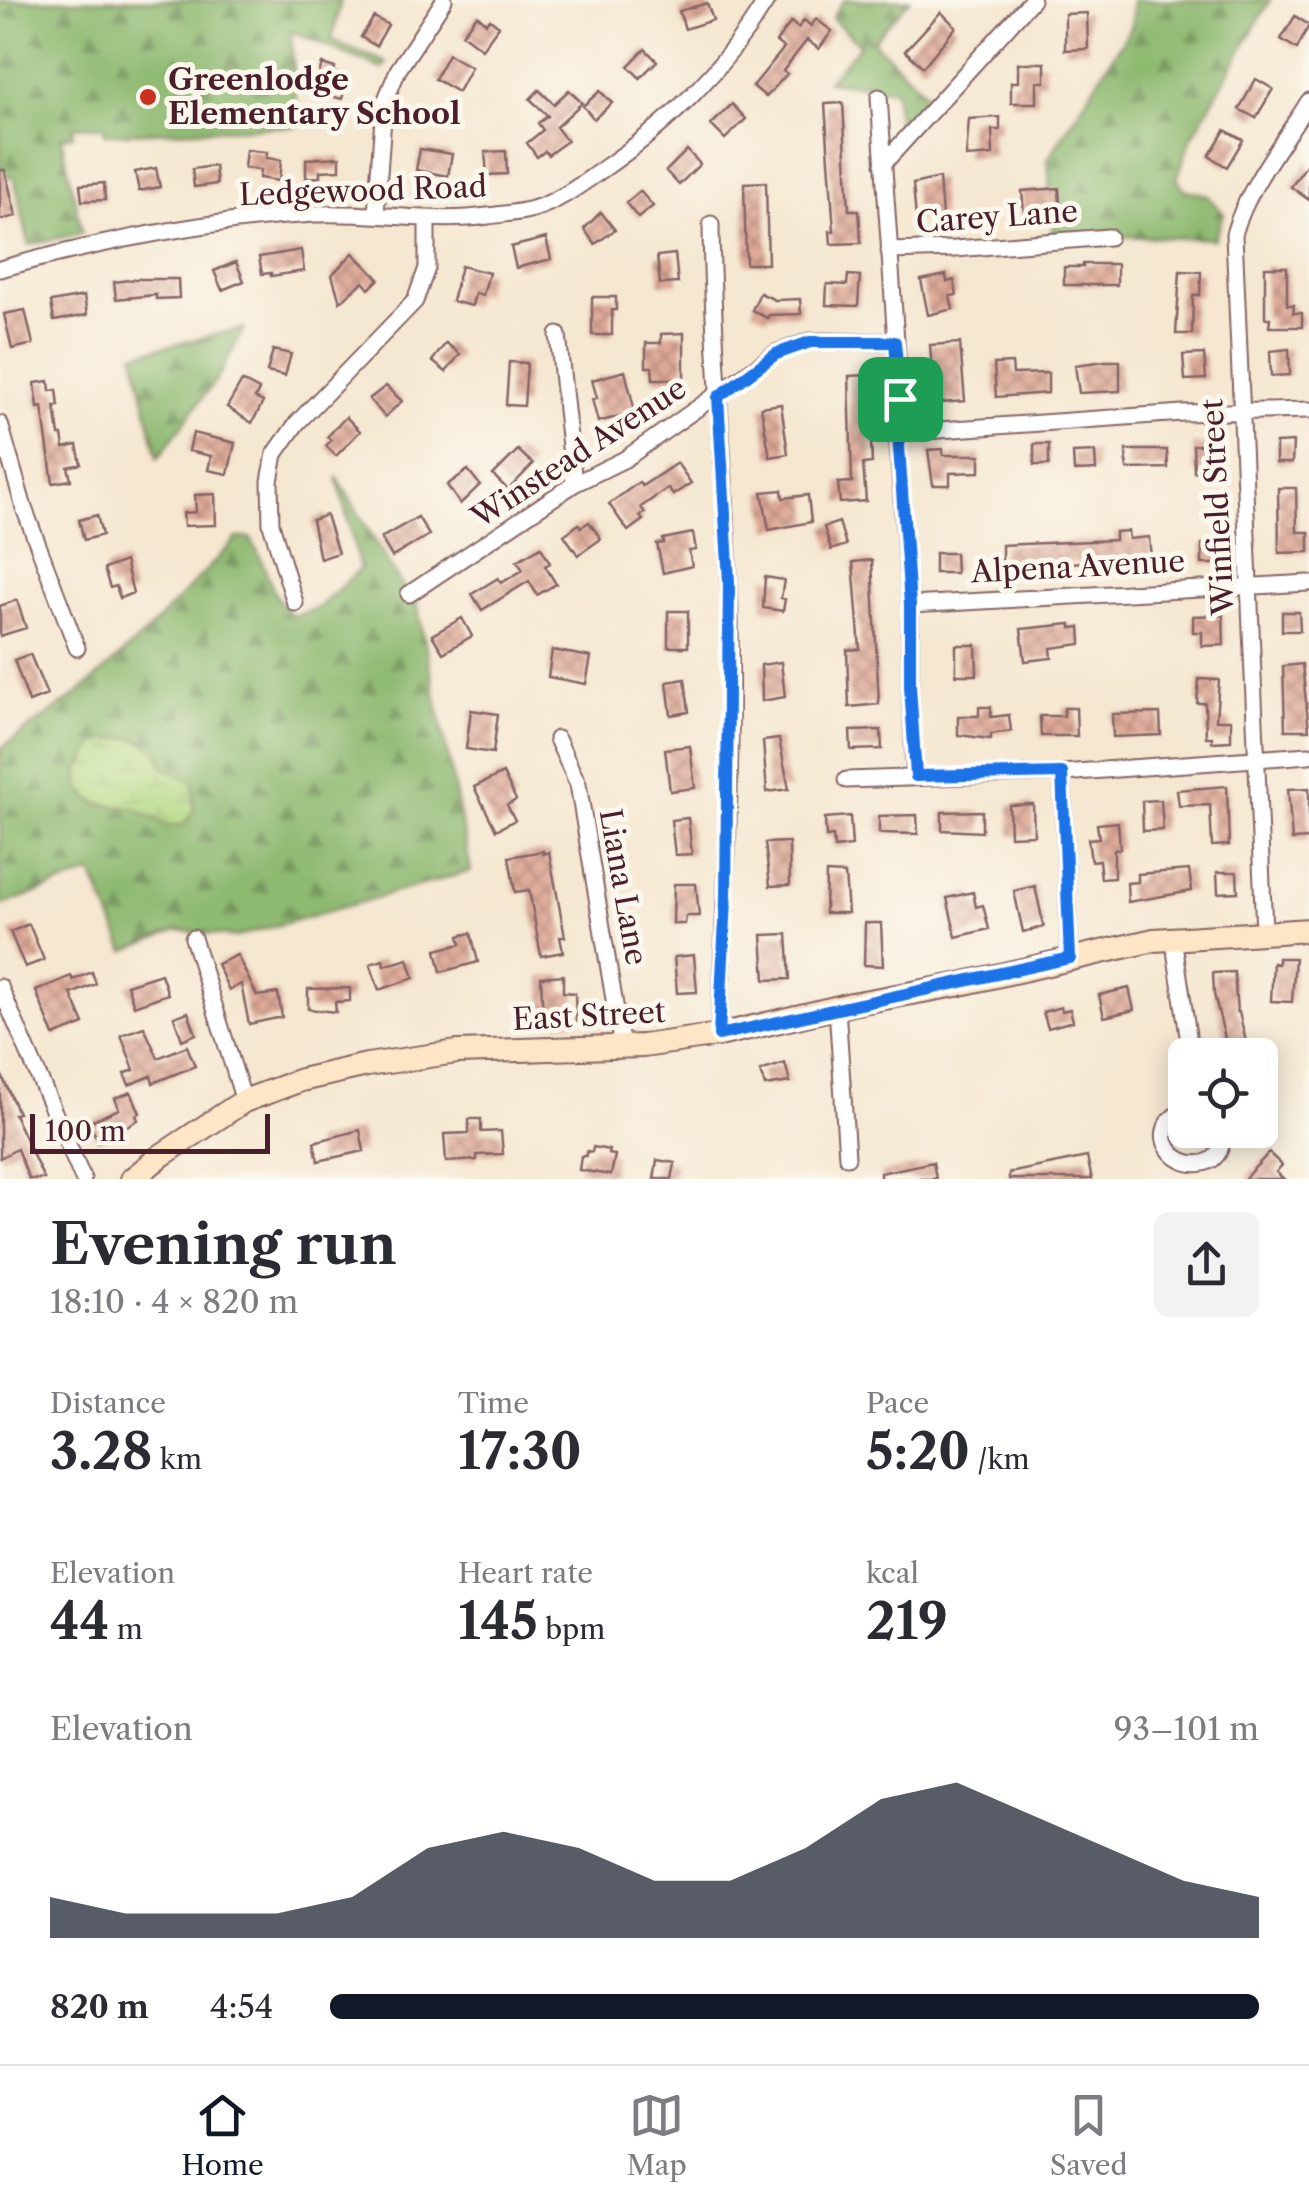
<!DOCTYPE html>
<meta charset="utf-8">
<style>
:root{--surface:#fff;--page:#f2f2f3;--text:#2b2b33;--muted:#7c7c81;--line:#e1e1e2;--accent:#111827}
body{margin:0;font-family:"Libre Caslon Text",serif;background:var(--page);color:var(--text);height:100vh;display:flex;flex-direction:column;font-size:38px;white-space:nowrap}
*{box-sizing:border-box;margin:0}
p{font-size:32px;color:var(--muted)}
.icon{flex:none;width:55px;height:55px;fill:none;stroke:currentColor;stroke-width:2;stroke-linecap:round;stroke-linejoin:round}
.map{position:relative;height:1179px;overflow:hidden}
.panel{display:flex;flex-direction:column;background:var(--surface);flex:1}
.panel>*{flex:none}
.controls{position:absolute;left:1168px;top:1038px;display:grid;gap:20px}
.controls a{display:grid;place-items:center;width:110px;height:110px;border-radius:15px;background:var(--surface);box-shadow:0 5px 25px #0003;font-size:50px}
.scale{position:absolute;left:30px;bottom:25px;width:240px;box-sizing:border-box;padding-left:10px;border:5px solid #4a1f2b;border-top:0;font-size:28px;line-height:35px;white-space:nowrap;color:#4a1f2b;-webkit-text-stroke:8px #fbf7ec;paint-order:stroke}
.pin{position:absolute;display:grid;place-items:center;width:85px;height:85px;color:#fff;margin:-42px;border-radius:20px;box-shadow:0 5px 15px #0006}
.round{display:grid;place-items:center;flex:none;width:105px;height:105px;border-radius:15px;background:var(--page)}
.head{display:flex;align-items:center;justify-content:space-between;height:170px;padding:0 50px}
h1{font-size:55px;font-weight:700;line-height:75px}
.figures{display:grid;grid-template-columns:repeat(3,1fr);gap:15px;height:170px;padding:10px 50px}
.figures div{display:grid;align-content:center}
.figures b{font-size:50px;font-weight:700}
.figures small{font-size:28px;font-weight:400}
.figures p{font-size:28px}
.chart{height:280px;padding:20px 50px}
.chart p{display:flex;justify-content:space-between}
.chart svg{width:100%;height:180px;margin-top:10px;fill:var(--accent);opacity:.7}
ul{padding:0 50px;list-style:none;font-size:32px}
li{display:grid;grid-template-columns:160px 120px 1fr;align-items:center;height:75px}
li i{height:25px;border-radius:12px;background:var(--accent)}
.tabs{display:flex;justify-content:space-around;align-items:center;height:140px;border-top:2px solid var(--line);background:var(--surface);font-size:28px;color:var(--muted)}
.tabs a{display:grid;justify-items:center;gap:5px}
.tabs .active{color:var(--accent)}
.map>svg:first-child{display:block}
.forest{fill:url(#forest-firs);stroke:#6c6c4e;stroke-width:2.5}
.wetland{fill:url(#wetland-marsh);stroke:#7e7c57;stroke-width:2.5}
.building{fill:url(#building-cross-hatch)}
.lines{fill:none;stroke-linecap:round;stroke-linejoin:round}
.minor-casing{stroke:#866565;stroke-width:19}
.secondary-casing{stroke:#866565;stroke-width:26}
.minor{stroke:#fff;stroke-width:15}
.secondary{stroke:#fde5c5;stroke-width:22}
.route-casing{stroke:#fff;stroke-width:20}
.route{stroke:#1a73e8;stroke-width:12}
.poi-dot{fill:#c8321e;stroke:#fbf7ec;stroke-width:4}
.labels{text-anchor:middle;stroke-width:10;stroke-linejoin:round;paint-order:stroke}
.poi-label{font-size:30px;font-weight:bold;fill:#4a1f2b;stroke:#fbf7ec;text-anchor:start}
.street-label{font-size:30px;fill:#4a1f2b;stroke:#fbf7ec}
</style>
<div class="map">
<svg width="1309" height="1179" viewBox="0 0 1309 1179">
<defs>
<pattern id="forest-firs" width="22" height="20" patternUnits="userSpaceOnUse" patternTransform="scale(2.5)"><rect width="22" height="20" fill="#8eb971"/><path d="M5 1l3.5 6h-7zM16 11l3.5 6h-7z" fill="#76965d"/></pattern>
<pattern id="wetland-marsh" width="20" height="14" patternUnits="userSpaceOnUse" patternTransform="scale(2.5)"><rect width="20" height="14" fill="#b3d983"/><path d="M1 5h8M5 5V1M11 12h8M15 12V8" fill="none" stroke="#9bba71"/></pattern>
<pattern id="building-cross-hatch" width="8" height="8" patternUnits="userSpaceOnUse" patternTransform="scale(2.5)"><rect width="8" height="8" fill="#dfaa99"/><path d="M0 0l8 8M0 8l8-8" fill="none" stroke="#b78a7d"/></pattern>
</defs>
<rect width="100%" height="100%" fill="#fbf7ec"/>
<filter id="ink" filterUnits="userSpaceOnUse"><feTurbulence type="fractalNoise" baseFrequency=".01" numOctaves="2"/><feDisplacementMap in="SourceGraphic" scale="20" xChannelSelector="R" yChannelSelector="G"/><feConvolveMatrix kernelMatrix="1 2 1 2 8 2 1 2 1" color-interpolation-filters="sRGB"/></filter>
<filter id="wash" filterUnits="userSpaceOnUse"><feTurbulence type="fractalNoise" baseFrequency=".0048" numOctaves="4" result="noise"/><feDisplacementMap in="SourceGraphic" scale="40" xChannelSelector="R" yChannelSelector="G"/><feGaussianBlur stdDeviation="2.25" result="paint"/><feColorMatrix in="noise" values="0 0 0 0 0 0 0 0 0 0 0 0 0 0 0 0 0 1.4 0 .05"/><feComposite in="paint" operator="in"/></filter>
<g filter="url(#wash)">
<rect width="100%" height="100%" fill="#f5e7d0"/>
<!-- forest -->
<path class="forest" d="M0,0h341l-9,40 55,23 -5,6 -91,-38 6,95 -192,8 -1,-8 -31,1v8l-12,2 21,96 -53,12 -15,-68 -14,1z
M844,0h66l-37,41 54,54 -29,37 -3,-42 -68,-9 33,-36 -28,-27z
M1132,0h138l-80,141 -13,38 8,11 22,5 17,19 -10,25 -161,-5 -5,-75 84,-133z
M244,328l-24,46 -62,84 -24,-104z
M337,477l64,108 16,19 54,267 -235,66 -58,-7 -53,21 -33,-78 -92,33v-157l79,-56 67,-60 91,-95h13c17,24 19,61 43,78l25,-8 42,-39z"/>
<!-- wetland -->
<path class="wetland" d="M133,738c18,7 27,10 30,29l30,15 1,26 -9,16 -17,2 -32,-17 -40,-6 -11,-8 -6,-11v-14l16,-26 11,-5z"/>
<g id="blocks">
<!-- building -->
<path class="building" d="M707,3l6,17 -28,9 -6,-18z
M941,12l15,15 -33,40 -18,-16z
M1087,13l1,36 -23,1v-36z
M477,15l9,8 4,-4 9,7 -17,23 -20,-15z
M1295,16l14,9 -12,24 -16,-10z
M374,17l14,8 -12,21 -15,-9z
M816,19l16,12 -13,18 -12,-9 -24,31 4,3 -21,23 -13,-11 31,-38 -8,-6 15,-20 7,6 6,-8 7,6z
M645,49l12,12 -17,17 -12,-12z
M448,54l23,13 -13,25 -23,-13z
M1018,63h27v19h-8v21h-26v-21h7z
M322,64l13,4 -2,5 15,4 -6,22 -19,-5 4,-15 -9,-2z
M1256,79l17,10 -17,29 -17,-9z
M539,90l15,14 15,-14 13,13 -26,24 11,14 -19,14 -3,-4 -8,6 -10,-14 16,-13 -5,-7 10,-7 -18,-17z
M600,91l12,12 -18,16 -11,-13z
M843,103l6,107h10l2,33 -30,1 -1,-13h4l-9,-127z
M732,104l14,15 -21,20 -14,-14z
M1000,117v13h-8l1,25 -27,2 3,-38z
M1225,130l18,10 -16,27 -18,-11z
M420,149l32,5 -4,22 -32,-6z
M246,150l21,2 -1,6 15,2 -2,21 -20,-3 1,-8 -16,-2z
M687,150l13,14 -21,21 -13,-14z
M506,151l1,23 -20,1 -2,-23z
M340,157v13l-20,1v6l-14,1v-19z
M1309,161v39l-18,-13z
M215,166l2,18 -23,3 -2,-18z
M156,168l4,19 -21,4 -4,-19z
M0,170h5l11,46 -16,4z
M939,178l3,39 -26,2 -3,-35z
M766,182l2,82h-22l-2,-81z
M104,183l1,17 -23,1 -2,-16z
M1059,188l1,17 -9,1 1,6 -28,2 -2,-23z
M640,191l13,15 -15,12 -12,-15z
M601,212l14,18 -20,14 -11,-15z
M546,238l5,21 -35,9 -5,-21z
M301,250l3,21 -33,5v-3l-9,1 -3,-17z
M353,253l26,26 -10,10 -6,-7 -23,20 -8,-27z
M675,254l3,29 -18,1 -3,-28z
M236,262l8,19 -22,9 -8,-19z
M1083,264h34v21h-53v-18h19z
M461,266l28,7 -6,22 -8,-2 -3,13 -20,-5z
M1265,267h22v38h7l-1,8h9v14h-33l1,-9h-5z
M1180,271l21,1 -1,23h-7l-1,39h-16z
M848,275l12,1 -2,30 -32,-1 1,-21 20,1z
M946,275l1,7 7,-2 3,15 -7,1 3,13 -25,6 -7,-35z
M136,279h42l1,19 -23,1v-4l-40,4 -2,-17z
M760,293l15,7 25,-1 1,15 -32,1 -2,3 -15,-8z
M84,296l3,19 -33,6 -3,-19z
M592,297h24v13h-4v25h-20z
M25,310l8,34 -21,5 -8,-35z
M684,333v46h-31l-1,-12h-6v-24h15v-9z
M446,343l14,11 -14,18 -14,-11z
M960,343l5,58 -36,3 -2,-22h6l-3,-37z
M1289,349l1,26 -19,1 -1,-25z
M273,350l18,4 -6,22 -18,-4z
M1204,354l2,25 -21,1 -2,-25z
M1105,361h15v30l-41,2 -4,-28z
M509,362l18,1 -3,43 -18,-1z
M1012,363l1,11 35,-1v20l-52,4 -2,-33z
M625,371l10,41 -37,10 -6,-23 5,-1 -5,-18z
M868,375l4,88 -9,1 3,37 -26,2 -2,-20 14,-1 -3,-106z
M49,381l1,10 7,-1 2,16h-4l4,29h3l2,13 13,-3 4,19 -13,3 3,13 -18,3 -11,-76 -4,1 -3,-25z
M242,381l17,9 -4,8 8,4 -11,21 -25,-16z
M386,386l16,15 -17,16 -16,-18z
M781,404l7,50 -18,3 -9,-50z
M346,417l14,14 -24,25 -10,-10 5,-6 -4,-3z
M193,433l42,10 -7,31 -20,-4 3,-14 -22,-5z
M1293,442l-1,21h-16v-20z
M1034,444h15v21h-15z
M1193,445h20v27h-19z
M943,449v6h37v17l-30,1v12h-17l-5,-35z
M518,450l15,14 -25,26 -15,-15z
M1126,450h41l1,18 -41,1z
M1095,452l1,18 -22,1 -1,-18z
M677,463l14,20 -18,12 -5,-7 -27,19 4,6 -5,3 3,4 -15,11 -19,-27 30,-22 3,4z
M468,470l12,15 -20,19 -13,-19z
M1278,488h18l1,44h12v20l-30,1z
M782,490l1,8 25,-3 3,27 -42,8 -7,-38z
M215,494l1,31 -32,1 -1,-13 13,-1 -1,-17z
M97,515l5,20 -18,5 -5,-20z
M326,515l12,38 -18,6 -8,-39z
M418,517l11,18 -37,22 -11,-19z
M589,522l12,17 -23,16 -14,-20 15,-11 2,3z
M839,522l7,23 -15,5 -7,-23z
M1128,531l1,8 20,-2 2,21 -149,9v-22l113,-5v-8z
M693,533l3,17 -7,1 3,15 -29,7 -6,-29 7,-1 -1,-4z
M1202,544h29v20h-29z
M541,547l9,16 -5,3 11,18 -19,11 -8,-14 -47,29 -10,-16 26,-16 3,5 22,-13 -6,-9z
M935,553h20l1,20h-21z
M872,560l7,144 -30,3 -2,-57 13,-1 -7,-87z
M125,561l8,32 -13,5 -4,-12 -6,2 -6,-19z
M765,577l19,3 -3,18 4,1 -2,12 -20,-3z
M17,600l9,28 -26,8v-30z
M668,611h20v36h-20z
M1282,612h17l1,19h-18z
M1223,615l1,30 -22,1v-14h-9v-16z
M462,618l10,18 -29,17 -11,-18z
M1071,624v4l9,-1 1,17 -30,4 1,10 -27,3 -4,-32z
M956,645h20l1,30h-21z
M552,650l39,7 -5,27 -38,-7z
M30,654l17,41 -18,7 -15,-42z
M781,662l4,35 -23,4 -1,-36z
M1302,664l7,66h-24l-2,-64z
M685,679l4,33 -18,3 -4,-33z
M1199,679l20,1 -3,40h15v21l-19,1v-5h-6l-1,-34h-8z
M979,707h12v10l18,-2 2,16 -20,3v5l-33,-4v-19h21z
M1064,708h12l1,28h-36l-1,-20h24z
M471,710l27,4 -5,39 -27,-4z
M1160,713l1,22 -48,2 -1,-23z
M881,730l1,19 -31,1 -1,-19z
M779,739l10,50 -22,3 -4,-51z
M690,746l5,42 -25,3 -5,-42z
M503,773l13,27 -9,5 8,15 -19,10 -22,-43z
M1227,786l2,59 -17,1 -2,-41 -31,1 -2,-16z
M1309,788v51l-17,1 -4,-51z
M1161,800l2,30 -20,1 -1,-30z
M1033,804l1,31 -24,1 -1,-31z
M982,811v21l-40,-2v-18z
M917,815l1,19 -39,-1v-17z
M850,816l2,30 -18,2 -1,-12 -7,1 -1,-19z
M688,818l4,36 -17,1 -4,-35z
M1118,822l2,27 -6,1v28l-13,1 -2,-19 -8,1 -3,-22 11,-1 -2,-14z
M789,842l1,43 -20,1 -5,-43z
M543,851v3l6,-2 16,85h-5l3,15 -22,4 -12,-66 -14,2 -6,-35z
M1189,870l3,21 -64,11 -1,-19 11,-1v-8z
M1217,872h20l1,20 -20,1z
M826,873l19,1 3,39h-23z
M674,884h22l3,32h-13l-1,8h-12z
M1035,886l9,41 -21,5 -9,-41z
M973,892l3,15 7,-2 6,24 -33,8 -9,-39z
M865,923h16l2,43 -19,-1z
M29,924l15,36 -19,7 -15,-35z
M471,933l7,29 -37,10 -5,-22 25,-6 -2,-8z
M787,934l3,45 -25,1 -3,-45z
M237,955l20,41 21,-3 4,24 -33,7 -8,-40 -12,6 -12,-26z
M694,955l3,37 -20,1 -3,-36z
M1278,958h17l-3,44 -21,-1 2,-38 5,1z
M408,959l6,19 -35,12 -9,-26 13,-4 1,6z
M92,972l4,12 -25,10 13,30 -30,12 -18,-45 35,-15 2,4z
M1234,972l3,40h2l10,43h-20l-15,-61 -1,-21z
M161,974l7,20 -34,12 -7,-21z
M563,975v17l12,1 1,29 -33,1 -2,-46z
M350,988v13l-15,1 1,10 -28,-3v-20z
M1129,988l5,22 -30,7 -5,-22z
M1061,1007l1,4 8,-2 3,12 -25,7 -5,-16z
M188,1012l8,22 -14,6 -8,-23z
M144,1027l14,31 29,-12 8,20 -42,17 -2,-7 -22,9 -5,-11 10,-4 -13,-35z
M785,1063l5,19 -25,4 -5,-15z
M0,1071l18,42 -4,1 30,65h-15l-12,-30 -17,9z
M131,1092l9,21 -4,2 2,5 -40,21 -9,-19 30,-13 -4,-11z
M469,1119h12v13l20,-1 2,23 -26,1v5l-31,2 -2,-28 25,-1z
M360,1130l4,21 -46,10 -4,-19z
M593,1147l16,3 -1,4 7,1 -4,20 -32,-5 2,-14h5l1,-5 5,1z
M1269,1153l13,12 -6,7 8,7h-40z
M1087,1157l5,22h-83v-6z
M657,1160l18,3 -3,16h-18z
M933,1162l3,17h-56v-6z"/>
</g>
</g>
<g filter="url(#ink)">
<use href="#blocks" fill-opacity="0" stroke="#866565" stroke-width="2.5"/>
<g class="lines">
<!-- minor casing -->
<g class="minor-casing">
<path id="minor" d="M879,97l21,302 -3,34 13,172v81l5,90
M883,164l149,-164
M376,214l8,-110 14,-34 46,-70
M711,224c1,119 14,237 18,356 5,151 -3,304 -10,455
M889,251l66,-2 154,-12
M0,269c102,-28 208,-49 314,-55 58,-3 116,10 174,2 14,-2 31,-3 45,-7 24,-7 46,-23 66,-37 70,-48 123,-100 168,-172
M558,335l16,149
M0,424l24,84 53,140
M897,433l286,-20 126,-3
M409,594l165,-110 51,-25 151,-106 34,-12 85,1
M295,603l-24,-79 -1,-43 5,-27 22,-31 118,-122 12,-33v-48
M910,605l399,-22
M557,739l21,45 44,263
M1062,773l8,186
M846,780l216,-7 247,-18
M1264,931l-30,-697c14,-48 49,-91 75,-133
M1173,937l18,118
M193,938l51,163
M0,987l83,192
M837,1008l10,149
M1185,1110c-46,21 -5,69 28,49 9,-8 10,-18 8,-29"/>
</g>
<!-- secondary casing -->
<g class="secondary-casing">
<path id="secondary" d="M132,1179l30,-24 82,-54 57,-21 66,-15 90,-13 186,-6 76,-11 133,-31 104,-19 198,-45 155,-10"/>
</g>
<!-- minor -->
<use href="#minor" class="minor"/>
<!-- secondary -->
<use href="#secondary" class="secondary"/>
</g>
</g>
<g class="lines" filter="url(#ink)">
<!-- route casing -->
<g class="route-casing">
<path id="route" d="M810,342h85l5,57 -2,34 12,172v81l6,90 146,-3 8,185 -351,77 7,-135 3,-318 -11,-185 58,-43z"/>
</g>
<!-- route -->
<use href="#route" class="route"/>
</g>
<!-- markers -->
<circle class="poi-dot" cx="148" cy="97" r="10"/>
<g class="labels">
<!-- poi labels -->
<g class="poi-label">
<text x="168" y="90">Greenlodge<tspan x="168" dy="34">Elementary School</tspan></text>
</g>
<!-- street labels -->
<g class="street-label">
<text transform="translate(363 191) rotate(-2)" y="10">Ledgewood Road</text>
<text transform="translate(997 217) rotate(-4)" y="10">Carey Lane</text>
<text transform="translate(579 453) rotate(-33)" y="10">Winstead Avenue</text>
<text transform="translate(1218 507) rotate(-93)" y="10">Winfield Street</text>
<text transform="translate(1078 567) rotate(-3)" y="10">Alpena Avenue</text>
<text transform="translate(623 887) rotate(80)" y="10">Liana Lane</text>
<text transform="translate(589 1016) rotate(-3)" y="10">East Street</text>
</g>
</g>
</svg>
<div class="controls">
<a><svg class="icon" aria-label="locate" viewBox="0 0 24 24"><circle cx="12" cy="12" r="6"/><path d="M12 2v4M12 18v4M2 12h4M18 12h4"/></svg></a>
</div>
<div class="scale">100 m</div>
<div class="pin" style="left:900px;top:399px;background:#1e9e55"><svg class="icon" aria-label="arrive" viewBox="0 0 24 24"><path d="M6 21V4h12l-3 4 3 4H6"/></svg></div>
</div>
<section class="panel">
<div class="head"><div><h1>Evening run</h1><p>18:10 · 4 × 820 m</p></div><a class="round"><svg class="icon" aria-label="share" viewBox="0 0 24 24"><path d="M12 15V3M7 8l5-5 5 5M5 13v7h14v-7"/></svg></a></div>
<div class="figures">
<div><p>Distance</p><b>3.28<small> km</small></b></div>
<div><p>Time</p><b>17:30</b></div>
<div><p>Pace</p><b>5:20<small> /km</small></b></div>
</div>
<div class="figures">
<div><p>Elevation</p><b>44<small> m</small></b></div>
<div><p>Heart rate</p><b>145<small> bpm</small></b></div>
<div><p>kcal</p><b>219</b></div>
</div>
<div class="chart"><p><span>Elevation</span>93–101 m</p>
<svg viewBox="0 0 160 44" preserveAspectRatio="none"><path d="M0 44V34L10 38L20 38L30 38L40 34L50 22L60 18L70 22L80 30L90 30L100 22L110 10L120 6L130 14L140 22L150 30L160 34V44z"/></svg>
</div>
<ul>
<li><b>820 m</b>4:54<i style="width:100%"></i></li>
</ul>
</section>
<nav class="tabs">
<a class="active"><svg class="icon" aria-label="home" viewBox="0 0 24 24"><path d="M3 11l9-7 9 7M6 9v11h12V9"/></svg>Home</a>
<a><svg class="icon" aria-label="map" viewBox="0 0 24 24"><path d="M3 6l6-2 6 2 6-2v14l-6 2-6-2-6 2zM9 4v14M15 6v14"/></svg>Map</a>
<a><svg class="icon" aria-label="saved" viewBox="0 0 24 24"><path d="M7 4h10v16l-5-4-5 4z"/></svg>Saved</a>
</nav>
